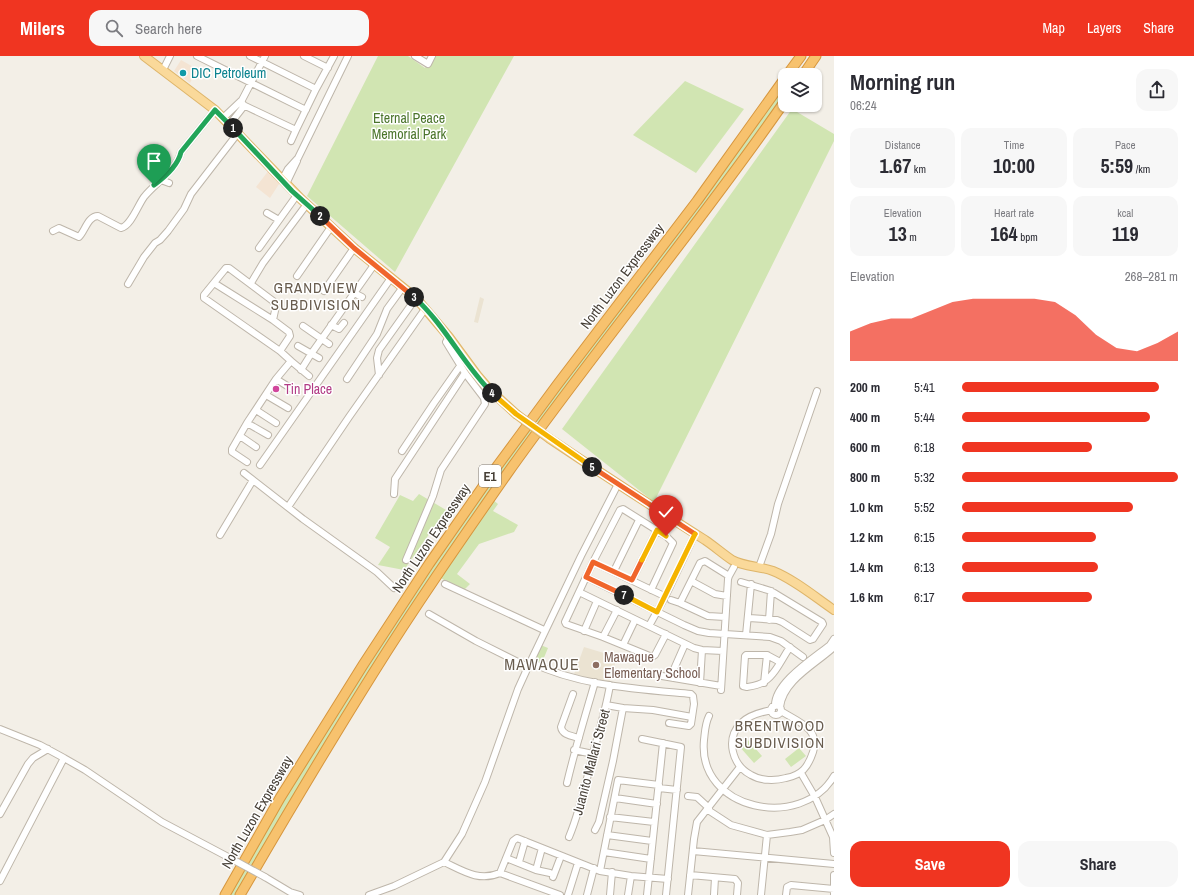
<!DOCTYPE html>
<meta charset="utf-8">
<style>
:root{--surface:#fff;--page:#f7f7f7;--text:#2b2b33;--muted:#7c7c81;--accent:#f03521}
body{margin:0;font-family:"Archivo Narrow",sans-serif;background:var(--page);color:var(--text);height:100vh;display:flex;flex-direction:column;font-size:15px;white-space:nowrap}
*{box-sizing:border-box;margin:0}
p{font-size:13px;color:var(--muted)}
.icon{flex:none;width:22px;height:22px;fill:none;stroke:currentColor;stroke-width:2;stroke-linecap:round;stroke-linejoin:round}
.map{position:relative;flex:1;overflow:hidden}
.drawer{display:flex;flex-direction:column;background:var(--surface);width:360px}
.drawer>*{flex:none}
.tools{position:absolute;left:778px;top:12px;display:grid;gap:8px}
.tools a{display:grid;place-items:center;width:44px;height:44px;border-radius:8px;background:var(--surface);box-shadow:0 1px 3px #0004;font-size:20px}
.pin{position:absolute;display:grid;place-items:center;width:34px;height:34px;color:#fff;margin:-41px -17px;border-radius:50% 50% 50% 0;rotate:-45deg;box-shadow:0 0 4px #0007}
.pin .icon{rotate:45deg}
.km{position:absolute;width:20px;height:20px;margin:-10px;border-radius:50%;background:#222;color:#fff;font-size:11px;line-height:20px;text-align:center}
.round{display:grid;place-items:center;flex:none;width:42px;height:42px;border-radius:12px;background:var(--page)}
.headline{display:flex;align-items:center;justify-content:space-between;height:68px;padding:0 16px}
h1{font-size:22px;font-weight:800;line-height:30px}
.figures{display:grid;grid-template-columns:repeat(3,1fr);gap:6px;height:68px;padding:4px 16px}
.figures div{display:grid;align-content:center;border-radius:10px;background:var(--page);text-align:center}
.figures b{font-size:20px;font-weight:800}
.figures small{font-size:11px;font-weight:400}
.figures p{font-size:11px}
.chart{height:112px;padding:8px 16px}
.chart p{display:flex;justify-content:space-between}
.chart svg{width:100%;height:72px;margin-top:4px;fill:var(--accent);opacity:.7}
.cta{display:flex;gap:8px;margin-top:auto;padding:8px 16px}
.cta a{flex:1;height:46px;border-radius:12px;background:var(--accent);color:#fff;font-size:16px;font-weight:800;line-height:46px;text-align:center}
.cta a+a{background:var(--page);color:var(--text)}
ul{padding:0 16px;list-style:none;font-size:13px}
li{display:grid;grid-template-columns:64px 48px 1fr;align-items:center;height:30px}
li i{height:10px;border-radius:5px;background:var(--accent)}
header{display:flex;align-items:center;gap:24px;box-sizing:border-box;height:56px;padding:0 20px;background:var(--accent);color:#fff}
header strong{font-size:19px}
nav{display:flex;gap:22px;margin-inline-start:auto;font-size:14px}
.search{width:280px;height:36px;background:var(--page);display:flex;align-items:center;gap:10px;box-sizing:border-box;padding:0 14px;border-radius:12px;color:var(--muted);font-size:15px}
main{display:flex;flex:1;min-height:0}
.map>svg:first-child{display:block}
.commercial{fill:#f4e4d3}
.education{fill:#ebe3d2}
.green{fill:#d1e5b2}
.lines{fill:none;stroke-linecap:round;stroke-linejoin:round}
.minor-casing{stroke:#beb6aa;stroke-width:8}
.major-casing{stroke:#deb56a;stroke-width:10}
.highway-casing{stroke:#d6963e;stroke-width:11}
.minor{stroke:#fff;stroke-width:6}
.major{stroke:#fad99a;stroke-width:8}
.highway{stroke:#f7c26e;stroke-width:9}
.minor-bridge-casing{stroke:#beb6aa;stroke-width:8;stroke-linecap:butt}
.major-bridge-casing{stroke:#deb56a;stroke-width:10;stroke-linecap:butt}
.minor-bridge{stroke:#fff;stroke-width:6}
.major-bridge{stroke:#fad99a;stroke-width:8}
.split-1-casing{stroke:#fff;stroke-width:8}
.split-2-casing{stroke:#fff;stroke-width:8}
.split-3-casing{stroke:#fff;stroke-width:8}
.split-4-casing{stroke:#fff;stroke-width:8}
.split-5-casing{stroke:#fff;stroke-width:8}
.split-6-casing{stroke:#fff;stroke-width:8}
.split-7-casing{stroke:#fff;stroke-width:8}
.split-8-casing{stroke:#fff;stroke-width:8}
.split-9-casing{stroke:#fff;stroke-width:8}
.split-1{stroke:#22a559;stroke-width:5}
.split-2{stroke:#22a559;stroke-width:5}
.split-3{stroke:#f0652b;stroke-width:5}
.split-4{stroke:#22a559;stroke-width:5}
.split-5{stroke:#f5b400;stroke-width:5}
.split-6{stroke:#f0652b;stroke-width:5}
.split-7{stroke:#f5b400;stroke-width:5}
.split-8{stroke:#f0652b;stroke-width:5}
.split-9{stroke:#f5b400;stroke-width:5}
.culture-dot{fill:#0f9aa8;stroke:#fff;stroke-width:1.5}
.hotel-dot{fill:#d1479c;stroke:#fff;stroke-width:1.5}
.education-dot{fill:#8d6e63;stroke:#fff;stroke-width:1.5}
.labels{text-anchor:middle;stroke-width:3;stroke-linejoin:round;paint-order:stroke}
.shield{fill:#fff;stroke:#7e7972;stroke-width:1}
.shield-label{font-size:13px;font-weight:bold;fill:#463f36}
.culture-label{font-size:14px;fill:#0d838f;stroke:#fff;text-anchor:start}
.park-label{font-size:14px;fill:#4b752c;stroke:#fff}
.street-label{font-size:14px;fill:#463f36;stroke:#fff}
.hotel-label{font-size:14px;fill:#b23c85;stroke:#fff;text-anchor:start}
.education-label{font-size:14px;fill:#785e54;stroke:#fff;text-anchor:start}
.neighbourhood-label{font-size:15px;letter-spacing:1px;fill:#685c4e;stroke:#fff}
.quarter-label{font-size:16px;letter-spacing:1px;fill:#685c4e;stroke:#fff}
</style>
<header>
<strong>Milers</strong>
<div class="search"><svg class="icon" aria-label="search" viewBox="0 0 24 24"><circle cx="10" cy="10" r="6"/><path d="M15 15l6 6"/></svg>Search here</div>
<nav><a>Map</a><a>Layers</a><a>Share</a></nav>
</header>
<main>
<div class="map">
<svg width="834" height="839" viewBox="0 0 834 839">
<rect width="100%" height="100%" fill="#f3efe7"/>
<!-- commercial -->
<path class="commercial" d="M181,4l16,9 -7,14 -16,-12z
M269,114l12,11 -11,17 -14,-11z"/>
<!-- education -->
<path class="education" d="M480,241l4,2 -6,24 -4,-1z
M584,591l33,10 -8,27 -35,-10z"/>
<!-- green -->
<path class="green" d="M378,0h30l17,12 7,-12h82l-119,216 -88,-76z
M685,25l59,28 -48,64 -63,-38z
M785,28v12l-99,137 -145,192 -7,-5z
M792,53l42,25v7l-180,361 -92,-73z
M531,369l6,5 -25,35 -259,401 -6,-4 46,-78 103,-165z
M419,438l27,16 -42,60 -26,-5 12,-18 -15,-9 25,-43 13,6z
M493,444l5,4 -5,7 25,14 -4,7 -35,12 -22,30 13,10 -8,8 -21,-14z
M538,588l10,4 -7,17 -10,-5z
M747,683l15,17 -8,7 -15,-17z
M799,692l7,8 -15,11 -6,-8z
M244,812l6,3 -13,24h-9z"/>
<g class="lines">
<!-- minor casing -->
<g class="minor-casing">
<path id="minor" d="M197,0l109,54
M250,0l66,33
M304,0l24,12
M415,0l13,8 4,-8
M163,14l7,-14
M239,47l57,27 20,-41 18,-33
M223,62l19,-18 23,-44
M230,68l14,-18 -1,-2
M291,85l5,-11
M161,124l8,3
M282,124l6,-11 10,-11 50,-102
M286,128l11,-23
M267,157l12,7
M53,175l6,-3 20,9c6,-6 9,-21 19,-21l23,12c10,-2 17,-23 23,-31 12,-15 32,-26 37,-45l34,-42
M259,192l38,-53
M297,220l34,-49
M214,227l59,37 16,12 1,4 -10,15
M251,227l12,-20 44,-59
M128,228l16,-27 11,-14 5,-3 8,-9 16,-22 7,-15 47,-61
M324,235l30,-43
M354,237l8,4
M273,264l3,-14 -3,-5 -44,-33h-3l-22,27v3l76,53 11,10 18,15
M331,269l8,4 5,-6
M303,270l26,18
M298,290l21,12
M301,314l10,-16 63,-89
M379,319l-2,-17 2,-8 37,-52
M276,323l21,13
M347,323l30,-45 10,-25 16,-22
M266,339l22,13
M256,354l20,13
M247,367l21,12
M240,380l16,11
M402,395l32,-48 26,-37
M247,406l-15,-10v-3l15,-26 29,-44 15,-18
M260,409l131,-187
M244,417l59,46 74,53 17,16
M394,438l1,-15 70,-106
M288,451l61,-90 76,-108
M220,479l33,-55
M406,504l27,-64 8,-26 44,-66 -1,-6 -19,-25 -19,-31 3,-5
M593,506l67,32
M759,511l12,-33 7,-30 39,-113
M614,515l25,-51
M586,521l98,48 14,6 11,2 61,4 11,4 22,16
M632,524l25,-50
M691,525l24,13 12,2
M741,526l30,9 51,31 1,2 -10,15 -3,1 -28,-18 -5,-2 -28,-2
M445,528l99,46
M651,534l22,-47 -7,-7 -43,-27 -3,1 -27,52 -28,60 1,2 37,13 49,20 3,-2 11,-21
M579,536l115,56 8,2 21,1
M671,544l9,3
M429,558l47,27 52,26
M725,561l-17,-1 -28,-13 20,-40 5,-2 24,15
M769,564l2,-29
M649,570l16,-29 30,-63
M584,575l13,-30
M746,579l5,-51
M603,581l14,-27
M623,589l12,-25
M530,606c49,24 107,27 161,32l2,2 1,8 -3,20 -2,2 -20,-3
M780,606l-13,-7h-21l-1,1 -2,30 4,1c6,-1 13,-2 18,-6 10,-6 18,-24 25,-34
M662,620l59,10
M673,622l1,-9 11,-25
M700,627l2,-33
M764,627l3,-28
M721,634l7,-111 1,-3 5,-9
M573,638l-12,33c1,8 11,9 18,11
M771 654a5 5 0 1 1 10 0a5 5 0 1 1-10 0Z
M775,650c-1,-23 39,-48 55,-61l4,-6
M780,651c3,-27 36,-43 54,-60
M623,652l30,2 39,7
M772,654c-11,2 -23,5 -31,13 -16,16 -9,42 10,52 10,6 24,6 35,3 16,-3 22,-11 27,-26 8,-24 -17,-31 -32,-41
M709,660c-4,8 -4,16 -5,24 -7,71 98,91 130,36
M0,673l40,16 24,13 21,12 77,52 68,36
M642,683l39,8 -15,148
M574,694l19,4
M801,717l14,24 18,40 1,16
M567,727c8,-34 18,-67 28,-101
M659,732l18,2
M688,740l9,1 12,11
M615,742l42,6
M708,754l23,15 36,10 23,-3 12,-2 23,-10 9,-6
M0,758l28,-50 5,-6 15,-9
M610,761l44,5
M595,774l4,-8 14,-61 10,-53 -17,-3
M607,779l45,6
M569,781c11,-26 17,-55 24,-83 6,-23 13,-45 17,-69
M693,795l141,13
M604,796l47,7
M506,802l30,12 14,3
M444,806c19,9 35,20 56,11l60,22
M519,806l6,-21
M536,814l6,-22
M600,815l18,-91 41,5
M500,817l13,-32 4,-3 83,33 31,5 37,3
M690,819l45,4 3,4 -1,12
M265,821l25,15 10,3
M553,821l8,-21
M0,825l64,-123
M369,839l25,-9 50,-24 18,-28 23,-52 33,-93 10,-22 53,-111 37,-72
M568,839l10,-32
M587,839l7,-27
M610,839l2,-23
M628,839l3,-19
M647,839l16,-152
M688,839l6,-56 3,-17 43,-55
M714,839l1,-17
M761,839l6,-60
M786,839l1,-8 4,-2 43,4
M834,839v-20"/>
</g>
<!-- major casing -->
<g class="major-casing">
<path id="major" d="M144,0l71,54 86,89 53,49 62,50 33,39 28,38 12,14 27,25
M550,383c51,34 103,68 155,101 9,6 18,14 27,20 13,7 28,6 41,11 22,9 42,26 61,39"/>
</g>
<!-- highway casing -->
<g class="highway-casing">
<path id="highway" d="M787,19l14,-19
M803,19l13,-19
M225,839l55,-97 83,-133 66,-101 69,-99 59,-80 140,-184 88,-123
M240,839c43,-74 87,-148 132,-220 43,-69 89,-135 135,-201 90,-127 190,-246 278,-373"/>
</g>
<!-- minor -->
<use href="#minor" class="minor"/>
<!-- major -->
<use href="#major" class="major"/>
<!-- highway -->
<use href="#highway" class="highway"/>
<!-- minor-bridge casing -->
<g class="minor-bridge-casing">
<path id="minor-bridge" d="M230,802l35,19"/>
</g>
<!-- major-bridge casing -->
<g class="major-bridge-casing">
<path id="major-bridge" d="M516,358l34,25"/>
</g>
<!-- minor-bridge -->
<use href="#minor-bridge" class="minor-bridge"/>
<!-- major-bridge -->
<use href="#major-bridge" class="major-bridge"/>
</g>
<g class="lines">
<!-- split-1 casing -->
<g class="split-1-casing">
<path id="split-1" d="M154,129c11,-8 24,-19 27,-33l34,-42 18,18"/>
</g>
<!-- split-2 casing -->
<g class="split-2-casing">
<path id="split-2" d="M233,72l59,63 28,25"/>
</g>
<!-- split-3 casing -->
<g class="split-3-casing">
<path id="split-3" d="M320,160l34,32 60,49"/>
</g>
<!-- split-4 casing -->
<g class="split-4-casing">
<path id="split-4" d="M414,241c31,28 49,67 78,96"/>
</g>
<!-- split-5 casing -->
<g class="split-5-casing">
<path id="split-5" d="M492,337l24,21 76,53"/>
</g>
<!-- split-6 casing -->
<g class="split-6-casing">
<path id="split-6" d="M592,411l103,67"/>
</g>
<!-- split-7 casing -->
<g class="split-7-casing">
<path id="split-7" d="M624,539l33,17 38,-78"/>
</g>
<!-- split-8 casing -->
<g class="split-8-casing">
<path id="split-8" d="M624,539l-38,-18 7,-15 39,18 10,-20"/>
</g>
<!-- split-9 casing -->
<g class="split-9-casing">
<path id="split-9" d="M642,504l15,-30 9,6"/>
</g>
<!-- split-1 -->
<use href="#split-1" class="split-1"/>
<!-- split-2 -->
<use href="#split-2" class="split-2"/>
<!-- split-3 -->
<use href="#split-3" class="split-3"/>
<!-- split-4 -->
<use href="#split-4" class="split-4"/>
<!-- split-5 -->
<use href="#split-5" class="split-5"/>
<!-- split-6 -->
<use href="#split-6" class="split-6"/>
<!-- split-7 -->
<use href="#split-7" class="split-7"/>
<!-- split-8 -->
<use href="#split-8" class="split-8"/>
<!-- split-9 -->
<use href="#split-9" class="split-9"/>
</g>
<!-- markers -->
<circle class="culture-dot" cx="183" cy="17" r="4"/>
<circle class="hotel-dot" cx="276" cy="333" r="4"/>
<circle class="education-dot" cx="596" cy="609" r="4"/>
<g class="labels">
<!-- shield labels -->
<rect class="shield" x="479" y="409" width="22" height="22" rx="3"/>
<g class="shield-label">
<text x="490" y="425">E1</text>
</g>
<!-- culture labels -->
<g class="culture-label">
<text x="191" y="22">DIC Petroleum</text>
</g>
<!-- park labels -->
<g class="park-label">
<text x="409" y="67">Eternal Peace<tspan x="409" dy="16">Memorial Park</tspan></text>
</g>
<!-- street labels -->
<g class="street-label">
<text transform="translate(622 220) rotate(-53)" y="5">North Luzon Expressway</text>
<text transform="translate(431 482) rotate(-56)" y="5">North Luzon Expressway</text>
<text transform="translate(591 706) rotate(-75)" y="5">Juanito Mallari Street</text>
<text transform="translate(257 756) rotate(-60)" y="5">North Luzon Expressway</text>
</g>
<!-- hotel labels -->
<g class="hotel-label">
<text x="284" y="338">Tin Place</text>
</g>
<!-- education labels -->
<g class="education-label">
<text x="604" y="606">Mawaque<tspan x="604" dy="16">Elementary School</tspan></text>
</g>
<!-- neighbourhood labels -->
<g class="neighbourhood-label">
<text x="316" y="237">GRANDVIEW<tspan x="316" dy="17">SUBDIVISION</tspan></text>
<text x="780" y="675">BRENTWOOD<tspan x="780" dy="17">SUBDIVISION</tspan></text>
</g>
<!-- quarter labels -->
<g class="quarter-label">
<text x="542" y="614">MAWAQUE</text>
</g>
</g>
</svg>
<div class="tools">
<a><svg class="icon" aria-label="layers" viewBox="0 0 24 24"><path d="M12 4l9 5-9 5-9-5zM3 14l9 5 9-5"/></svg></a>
</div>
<div class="pin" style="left:154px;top:129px;background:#1e9e55"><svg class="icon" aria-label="arrive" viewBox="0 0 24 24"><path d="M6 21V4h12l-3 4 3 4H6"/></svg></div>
<div class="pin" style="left:666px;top:480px;background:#d93025"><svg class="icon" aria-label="check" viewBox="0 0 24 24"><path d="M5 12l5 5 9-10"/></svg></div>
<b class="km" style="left:233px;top:72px">1</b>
<b class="km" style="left:320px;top:160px">2</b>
<b class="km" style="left:414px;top:241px">3</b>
<b class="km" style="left:492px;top:337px">4</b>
<b class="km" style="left:592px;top:411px">5</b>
<b class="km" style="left:624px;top:539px">7</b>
</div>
<section class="drawer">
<div class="headline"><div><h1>Morning run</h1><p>06:24</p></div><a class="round"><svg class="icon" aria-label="share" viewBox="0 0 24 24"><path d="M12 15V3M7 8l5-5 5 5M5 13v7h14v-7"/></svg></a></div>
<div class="figures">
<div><p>Distance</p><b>1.67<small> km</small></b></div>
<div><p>Time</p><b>10:00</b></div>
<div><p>Pace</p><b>5:59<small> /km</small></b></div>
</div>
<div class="figures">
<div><p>Elevation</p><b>13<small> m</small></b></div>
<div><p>Heart rate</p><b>164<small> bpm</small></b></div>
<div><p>kcal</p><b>119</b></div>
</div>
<div class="chart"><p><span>Elevation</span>268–281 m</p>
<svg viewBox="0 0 160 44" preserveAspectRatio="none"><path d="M0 44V26L10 21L20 18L30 18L40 13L50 8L60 6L70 6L80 6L90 6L100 8L110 16L120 28L130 36L140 38L150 33L160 26V44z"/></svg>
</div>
<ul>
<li><b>200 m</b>5:41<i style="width:91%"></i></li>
<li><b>400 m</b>5:44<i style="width:87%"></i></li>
<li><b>600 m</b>6:18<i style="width:60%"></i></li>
<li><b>800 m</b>5:32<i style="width:100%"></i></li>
<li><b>1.0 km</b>5:52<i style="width:79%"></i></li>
<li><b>1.2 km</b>6:15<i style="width:62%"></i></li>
<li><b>1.4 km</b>6:13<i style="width:63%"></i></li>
<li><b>1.6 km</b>6:17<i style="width:60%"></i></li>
</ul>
<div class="cta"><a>Save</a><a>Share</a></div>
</section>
</main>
